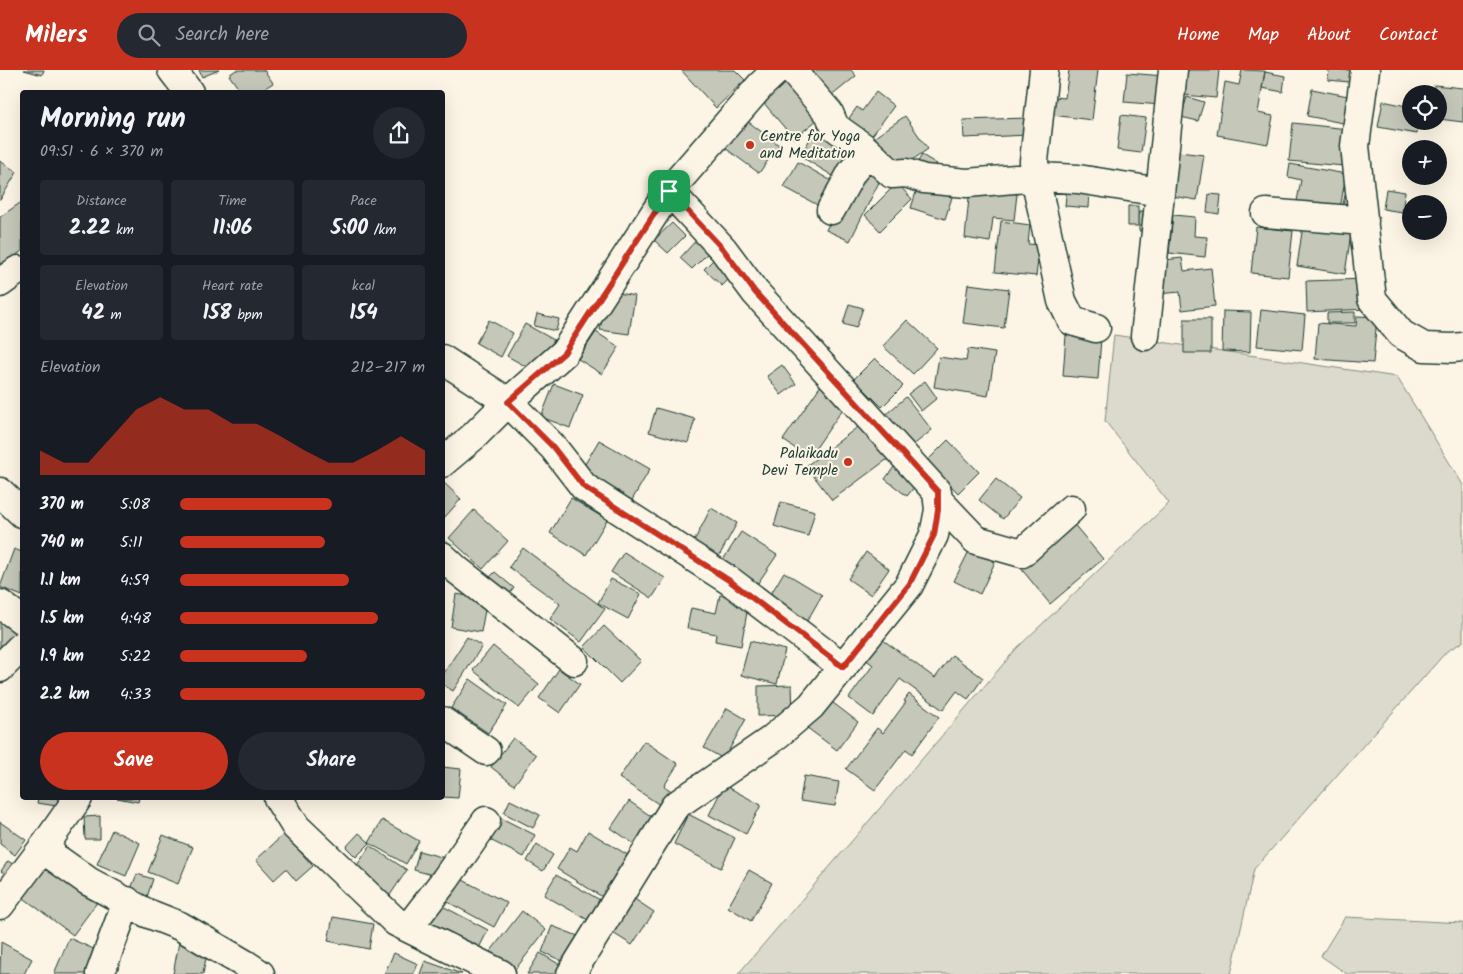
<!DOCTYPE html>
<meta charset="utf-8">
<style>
:root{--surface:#171b24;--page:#242831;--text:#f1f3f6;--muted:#9ea1a6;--accent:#c8321e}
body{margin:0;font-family:Kalam,sans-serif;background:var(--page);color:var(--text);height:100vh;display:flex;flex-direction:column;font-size:19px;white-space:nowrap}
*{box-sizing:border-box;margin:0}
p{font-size:16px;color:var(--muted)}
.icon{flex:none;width:28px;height:28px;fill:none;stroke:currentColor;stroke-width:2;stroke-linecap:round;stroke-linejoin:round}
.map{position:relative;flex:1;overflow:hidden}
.drawer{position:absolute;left:20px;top:20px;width:425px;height:710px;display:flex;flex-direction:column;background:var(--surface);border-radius:5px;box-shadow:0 5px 20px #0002}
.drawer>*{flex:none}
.tools{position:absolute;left:1402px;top:15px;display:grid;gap:10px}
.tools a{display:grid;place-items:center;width:45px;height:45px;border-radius:50%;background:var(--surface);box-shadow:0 5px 20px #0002;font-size:25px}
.pin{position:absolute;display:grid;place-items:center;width:42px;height:42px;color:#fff;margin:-21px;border-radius:10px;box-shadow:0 2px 8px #0006}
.round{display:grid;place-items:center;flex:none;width:52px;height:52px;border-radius:26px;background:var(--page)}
.overview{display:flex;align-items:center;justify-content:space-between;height:85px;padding:0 20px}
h1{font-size:28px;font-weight:700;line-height:38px}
.stats{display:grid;grid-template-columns:repeat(3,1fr);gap:8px;height:85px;padding:5px 20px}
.stats div{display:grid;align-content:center;border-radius:5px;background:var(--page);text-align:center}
.stats b{font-size:21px;font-weight:700}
.stats small{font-size:14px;font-weight:400}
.stats p{font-size:14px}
.chart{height:140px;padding:10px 20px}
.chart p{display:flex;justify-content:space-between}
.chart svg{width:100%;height:90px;margin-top:5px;fill:var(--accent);opacity:.7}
.primary-button{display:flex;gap:10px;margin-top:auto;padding:10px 20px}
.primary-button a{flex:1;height:58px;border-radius:30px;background:var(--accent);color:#fff;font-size:20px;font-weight:700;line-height:58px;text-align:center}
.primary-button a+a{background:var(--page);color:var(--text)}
ul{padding:0 20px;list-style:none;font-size:16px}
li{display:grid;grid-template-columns:80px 60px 1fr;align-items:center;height:38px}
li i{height:12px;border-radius:6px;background:var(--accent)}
header{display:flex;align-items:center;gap:30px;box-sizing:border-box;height:70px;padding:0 25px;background:var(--accent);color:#fff}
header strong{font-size:24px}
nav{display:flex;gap:28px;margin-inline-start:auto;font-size:18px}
.search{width:350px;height:45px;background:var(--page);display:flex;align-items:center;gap:12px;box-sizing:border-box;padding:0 18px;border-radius:28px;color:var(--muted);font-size:19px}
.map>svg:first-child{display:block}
.green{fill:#dcdacc;stroke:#7e8c80}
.building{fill:#c5c7b9;stroke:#1f3d34}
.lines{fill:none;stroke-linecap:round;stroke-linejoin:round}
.minor-casing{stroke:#1f3d34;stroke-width:31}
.minor{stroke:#fcf5e5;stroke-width:28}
.route-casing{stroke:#fff;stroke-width:10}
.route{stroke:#c8321e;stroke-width:6}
.poi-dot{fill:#c8321e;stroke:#fcf5e5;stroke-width:2}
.labels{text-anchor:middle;stroke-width:4;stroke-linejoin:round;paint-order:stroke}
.poi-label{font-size:15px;fill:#1f3d34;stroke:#fcf5e5;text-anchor:start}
</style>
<header>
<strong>Milers</strong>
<div class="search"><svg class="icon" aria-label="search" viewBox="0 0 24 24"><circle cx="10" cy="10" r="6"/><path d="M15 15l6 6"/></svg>Search here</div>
<nav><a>Home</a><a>Map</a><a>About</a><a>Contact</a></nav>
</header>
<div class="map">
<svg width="1463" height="904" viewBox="0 0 1463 904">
<rect width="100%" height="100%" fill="#fcf5e5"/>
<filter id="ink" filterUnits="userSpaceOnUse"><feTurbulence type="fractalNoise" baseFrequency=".02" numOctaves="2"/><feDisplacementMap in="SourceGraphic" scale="10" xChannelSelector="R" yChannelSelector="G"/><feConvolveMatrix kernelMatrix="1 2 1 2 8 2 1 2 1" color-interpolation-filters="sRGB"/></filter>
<g filter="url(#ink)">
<!-- green -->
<path class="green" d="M1114,265l283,42 66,108v157l-16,9 -193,218 -23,105h-493l279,-326 152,-145 -64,-82z
M1345,847l118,6v51h-116l-26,-18z"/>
<!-- building -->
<path class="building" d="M24,0h20l-2,5z
M199,0h20l-17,7z
M236,0h28l9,13 -14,9h-18l-12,-17z
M681,0h54l10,10 -29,28z
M805,0h46l5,6 -27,22z
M1069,0h29l-6,50 -40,-5 2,-18 11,1z
M1187,0h32l-3,28 -32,-3z
M1242,0l23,1 -7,42 15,3 -5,28 -51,-9 8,-53 14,3z
M1329,0h32l-1,13 -32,-3z
M1265,2l20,4 -2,16 -21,-4z
M1127,3l37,3 -3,29 -37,-3z
M787,12l31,37 -24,20 -31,-37z
M1434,15l29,3v34l-24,-3v-25h-6z
M1312,19l41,8 -5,27 -41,-8z
M876,22l18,14 -29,39 -23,-17 15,-21 5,4z
M1187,27l17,5 -6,19 -17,-4z
M1383,31l28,6v14h8l-2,13 -39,-7z
M1121,45l25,3 -5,35 -24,-3z
M905,46l23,33 -30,21 -23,-33z
M742,47l37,28 -20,28 -38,-28z
M1027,48l1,17 -64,3 -1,-18z
M1293,53l55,6 -4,37 -55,-5z
M819,54l43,25 -19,33 -43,-26z
M1179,82l25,3 -7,45 -25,-4z
M922,85l15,9 -9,14 -14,-10z
M0,91l17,11 -17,28z
M798,92l39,22 -14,24 -39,-21z
M859,94l23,12 -32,65 -24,-11z
M1290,94l56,10 -6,35 -43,-8 4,-21 -13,-3z
M911,107l43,14 -9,28 -34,-11 5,-16 -8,-3z
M897,113l15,16 -32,32 -15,-16z
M1067,115l23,2 -1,21 -24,-2z
M970,118l47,6 -3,26 -21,-2 -3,24 -25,-4z
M1386,119l19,3 -3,20 -19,-3z
M1346,121l11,2 -2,18 -13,-3z
M1209,124l12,1 -2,19 -12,-2z
M20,133l2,3v45l-20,14 -2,-2v-46z
M1128,136h10v20h-10z
M1139,141h10v20h-10z
M1173,145l22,2 -1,19 13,1 -2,20 -36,-4z
M1304,148l48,8 -7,48 -48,-8z
M1001,151l29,4 -2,19 12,1 -4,31 -41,-4z
M672,153l13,13 -17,17 -14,-13z
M1256,157l37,4 -5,46 -37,-4z
M699,167l37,35 -14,14 -18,-17 9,-9 -6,-6 -15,15 -12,-11z
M1182,188l2,13 27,-3 4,38 -33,4 -2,-18 -21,2 -4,-33z
M1366,209l1,30 -60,3 -1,-31z
M968,214l41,5 -5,39 -41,-5z
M607,221l28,5 -6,38 -29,-4z
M849,234l14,4 -7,20 -13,-4z
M1261,240l44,5 -3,35 -45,-4z
M1223,241l28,1 -1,40 -28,-1z
M1355,242v11h-28v-10z
M537,244l22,5 -3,12 -22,-5z
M1357,246l20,1 -4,46 -58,-4 3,-36 38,3z
M1184,249h27v34h-27z
M489,250l24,13 -12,24 -25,-14z
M907,250l30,28 -24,26 -30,-28z
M525,254l29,16 -18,32 -29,-16z
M596,262l23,15 -17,27 -24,-15z
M1066,265l35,3 -3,41 -35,-3z
M968,279l27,4 -7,43 -54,-9 5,-30 27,4z
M875,288l28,28 -21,21 -28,-28z
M782,295l14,19 -15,11 -14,-19z
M925,311l12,17 -16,13 -13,-17z
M554,314l29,11 -13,33 -29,-11z
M821,315l26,18 -38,55 -26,-18z
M906,327l26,33 -21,17 -26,-32z
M656,338l39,11 -7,24 -39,-11z
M863,353l26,35 -57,42 -26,-34z
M599,370l51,29 -18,31 -51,-29z
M948,370l31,32 -21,21 -31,-32z
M897,393l23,17 -13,16 -22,-17z
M996,409l24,19 -17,21 -24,-19z
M442,411l19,18 -17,19 -2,-2z
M571,428l36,22 -21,35 -36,-22z
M781,432l34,9 -7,25 -34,-10z
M711,438l26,15 -19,35 -26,-13z
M474,440l34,31 -25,28 -34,-31z
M1072,452l31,37 -53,45 -31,-38z
M741,462l36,23 -19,28 -35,-23z
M523,478l82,61 -24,33 -31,-23 10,-15 -51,-37z
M14,479l8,3v44l-22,-9z
M970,479l25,13 -15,32 -26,-13z
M624,482l41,26 -13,20 -41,-26z
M866,482l23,17 -18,26 -23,-16z
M495,502l19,16 -6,8 -20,-17z
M784,502l38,23 -15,26 -38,-24z
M611,509l30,15 -13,25 -30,-16z
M456,524l31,5 -6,33 -30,-5z
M720,525l29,6 -8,45 -26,-5 1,-7 -29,-6 4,-20 25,5z
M0,542l22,14 -22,39z
M604,556l37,35 -21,22 -36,-36z
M467,567l15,9 -29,45 -11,-7v-8z
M879,567l56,41 17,-23 31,23 -15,21 -11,-8 -14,19 -43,-31 -27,37 -24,-18 24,-33 -9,-7z
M750,571l35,9 -8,34 -36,-9z
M493,576l46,38 -20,24 -46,-38z
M559,599l21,15 -20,29 -21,-15z
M470,609l37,26 -19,28 -37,-25z
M792,615l1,30 -35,1v-30z
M909,624l30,23 -27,37 -6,-5 -31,41 -29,-21 31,-41 6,5 23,-31 -2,-1z
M828,629l30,23 -21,28 -31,-23z
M727,638l19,11 -22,40 -20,-11z
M442,657l10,4 -10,25z
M513,668l23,17 -22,30 -23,-18z
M644,671l34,23 -14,22 9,6 -10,15 -44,-29z
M442,697l19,2 -3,29 -16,-1z
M804,706l35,6 -4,24 -35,-5z
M724,715l37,20 -15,29 -37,-19z
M38,728h20l-1,8 -20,-3z
M117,728h22l-1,4z
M510,730l30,15 -7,13 -29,-15z
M629,731l26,18 -18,27 -26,-18z
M688,744l47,24 -14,30 -47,-24z
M100,746v23h-15l-1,-22z
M499,747l36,18 -11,22 -36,-18z
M382,750l37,21 -13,23 -37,-21z
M0,752l26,18 -11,15 -15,-11z
M112,760l28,13 -14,33 -29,-12z
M588,761l43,26 -22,44 -52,-32 13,-22 7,4z
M359,763l11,10 -14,14 -10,-10z
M284,764l29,32 -17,15 -10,-12 -12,11 -18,-20z
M163,765l30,12 -15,37 -30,-12z
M537,774l16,11 -10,16 -16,-10z
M370,776l37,24 -19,28 -36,-25z
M419,781l26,7 -5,19 -26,-7z
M49,788l52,39 -28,38 -52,-39z
M8,791l14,9 -7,11 -14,-10z
M749,800l23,13 -21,38 -23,-14z
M137,804l16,5 -6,18 -17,-6z
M556,805l44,25 -12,20 -44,-25z
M459,808l48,25 -13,24 -48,-26z
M630,826l24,16 -22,33 -24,-15z
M431,830l57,30 -12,24 -58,-29z
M522,841l24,19 -32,41 -24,-19z
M333,847l40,7 -4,25 -41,-8z
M552,856l26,10 -11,27 -25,-11z
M69,868l29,13 -10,23h-34z
M1,872l31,17 -8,15h-24z
M179,872l29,5 -5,27h-30z
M394,883l24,11 -5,10h-29z
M540,883l24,14 -4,7h-33z
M425,891l37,13h-42z"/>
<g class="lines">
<!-- minor casing -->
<g class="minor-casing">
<path id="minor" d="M172,0l17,22
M792,0l37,43 6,14 28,20 29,27 14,-1 18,6 43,4 72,-6 39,2 82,13
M1044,0l-10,91 1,16 27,124 10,20 24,7
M1365,0l-10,76 17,153 29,35 23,13 28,1 11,-1
M831,140l21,-38 16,-20
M1266,143l98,8
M0,213l18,-13
M1145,266l28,-266
M442,289l66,43 45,45 31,40 146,94 113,86
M442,393l32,-27 34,-34 56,-49 105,-162 92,-106 16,-15
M0,422l22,21
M938,430l38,40 46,13 49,-44
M442,486l15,14 117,91
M0,534l22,16
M0,598l22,-22
M442,651l44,30
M278,728l18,29 100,95 105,52
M46,774l8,13 34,24 59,32 33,13 65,38 15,10
M0,835l46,-61 32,-46
M408,858l37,-48 41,-59
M100,904l27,-73
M571,904l104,-168 96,-66 40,-34 98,-121 25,-50 5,-25 -2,-18 -182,-200 -32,-43 -54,-58"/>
</g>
<!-- minor -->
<use href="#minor" class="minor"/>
</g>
</g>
<g class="lines" filter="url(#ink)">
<!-- route casing -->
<g class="route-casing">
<path id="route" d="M669,121l54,58 32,43 183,200v18l-4,25 -25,50 -66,82 -113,-86 -146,-94 -31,-40 -45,-45 56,-49z"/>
</g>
<!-- route -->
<use href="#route" class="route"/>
</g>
<!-- markers -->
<g class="poi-dot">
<circle cx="750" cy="75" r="5"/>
<circle cx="848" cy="392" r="5"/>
</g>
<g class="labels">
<!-- poi labels -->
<g class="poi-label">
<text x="760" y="71">Centre for Yoga<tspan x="760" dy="17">and Meditation</tspan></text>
<text x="838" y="388" text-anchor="end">Palaikadu<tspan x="838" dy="17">Devi Temple</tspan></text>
</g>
</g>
</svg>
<div class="tools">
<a><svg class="icon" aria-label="locate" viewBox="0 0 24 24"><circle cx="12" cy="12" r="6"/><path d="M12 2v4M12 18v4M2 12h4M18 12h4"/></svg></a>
<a>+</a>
<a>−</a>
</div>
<div class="pin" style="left:669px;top:121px;background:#1e9e55"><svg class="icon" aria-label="arrive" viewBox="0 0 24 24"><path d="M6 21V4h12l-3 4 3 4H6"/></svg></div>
<section class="drawer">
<div class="overview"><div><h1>Morning run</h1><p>09:51 · 6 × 370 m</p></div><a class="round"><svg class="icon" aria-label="share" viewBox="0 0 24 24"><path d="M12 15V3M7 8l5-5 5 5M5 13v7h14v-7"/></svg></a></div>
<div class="stats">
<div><p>Distance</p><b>2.22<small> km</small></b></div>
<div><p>Time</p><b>11:06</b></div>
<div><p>Pace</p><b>5:00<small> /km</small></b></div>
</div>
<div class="stats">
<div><p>Elevation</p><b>42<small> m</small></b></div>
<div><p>Heart rate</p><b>158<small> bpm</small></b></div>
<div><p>kcal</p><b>154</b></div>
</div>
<div class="chart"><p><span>Elevation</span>212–217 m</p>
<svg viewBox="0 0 160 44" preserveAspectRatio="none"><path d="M0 44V32L10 38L20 38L30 25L40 12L50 6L60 12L70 12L80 19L90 19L100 25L110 32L120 38L130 38L140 32L150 25L160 32V44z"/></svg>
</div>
<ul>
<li><b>370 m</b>5:08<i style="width:62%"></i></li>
<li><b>740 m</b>5:11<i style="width:59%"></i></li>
<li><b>1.1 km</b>4:59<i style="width:69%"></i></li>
<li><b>1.5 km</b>4:48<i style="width:81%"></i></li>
<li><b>1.9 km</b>5:22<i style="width:52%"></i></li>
<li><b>2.2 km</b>4:33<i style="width:100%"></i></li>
</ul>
<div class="primary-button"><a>Save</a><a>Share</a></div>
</section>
</div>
